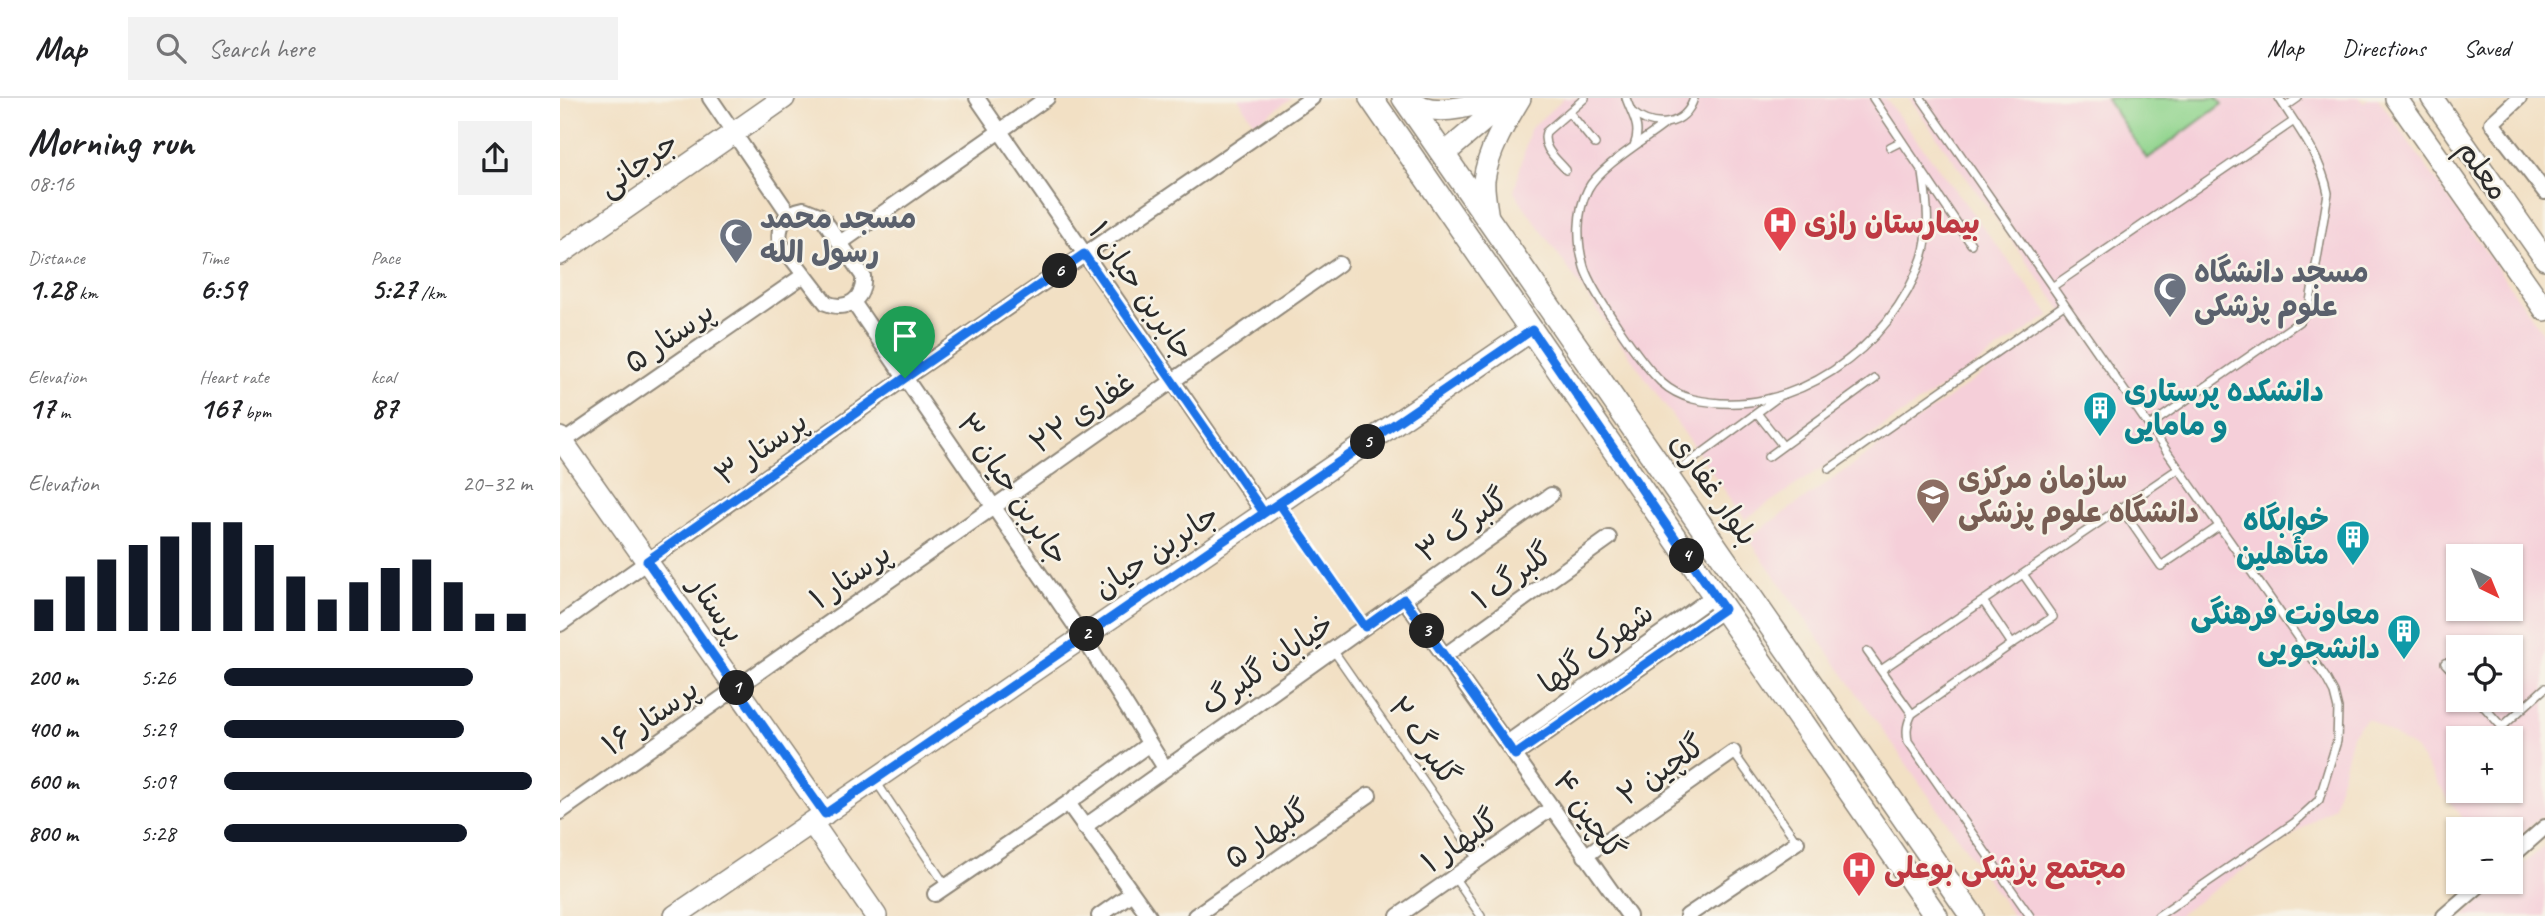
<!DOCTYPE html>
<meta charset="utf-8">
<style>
:root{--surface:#fff;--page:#f2f2f2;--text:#202124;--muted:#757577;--line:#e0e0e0;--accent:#111827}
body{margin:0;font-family:Caveat,"Playpen Sans Arabic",sans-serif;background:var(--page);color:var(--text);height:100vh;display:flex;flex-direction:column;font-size:26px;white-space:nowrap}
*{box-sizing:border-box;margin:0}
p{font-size:23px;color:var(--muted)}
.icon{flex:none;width:38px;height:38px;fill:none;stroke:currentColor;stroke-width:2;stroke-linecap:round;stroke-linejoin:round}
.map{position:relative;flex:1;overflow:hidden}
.details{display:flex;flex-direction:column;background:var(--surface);width:560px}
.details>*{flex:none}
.needle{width:46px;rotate:137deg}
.buttons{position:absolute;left:1886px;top:446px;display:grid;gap:14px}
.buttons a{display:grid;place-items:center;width:77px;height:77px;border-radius:0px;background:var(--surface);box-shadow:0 2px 5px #0004;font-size:35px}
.pin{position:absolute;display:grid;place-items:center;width:60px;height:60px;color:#fff;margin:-72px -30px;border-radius:50% 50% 50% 0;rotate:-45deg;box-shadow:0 0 7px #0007}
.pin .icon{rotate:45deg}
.km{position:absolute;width:35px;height:35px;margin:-18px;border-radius:50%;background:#222;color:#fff;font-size:19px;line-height:35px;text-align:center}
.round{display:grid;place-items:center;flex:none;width:74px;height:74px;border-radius:0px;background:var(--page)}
.headline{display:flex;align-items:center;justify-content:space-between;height:119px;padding:0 28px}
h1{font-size:38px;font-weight:700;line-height:52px}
.figures{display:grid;grid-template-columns:repeat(3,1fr);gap:10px;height:119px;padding:7px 28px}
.figures div{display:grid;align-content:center}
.figures b{font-size:30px;font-weight:700}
.figures small{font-size:19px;font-weight:400}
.figures p{font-size:19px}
.chart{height:196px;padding:14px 28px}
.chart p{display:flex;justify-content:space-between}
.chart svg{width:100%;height:126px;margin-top:7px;stroke:var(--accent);stroke-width:6}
ul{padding:0 28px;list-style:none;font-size:23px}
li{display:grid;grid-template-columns:112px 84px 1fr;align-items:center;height:52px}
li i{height:18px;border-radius:9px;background:var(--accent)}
header{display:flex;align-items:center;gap:42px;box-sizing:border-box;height:98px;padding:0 35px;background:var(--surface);border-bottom:2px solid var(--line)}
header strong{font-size:33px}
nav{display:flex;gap:38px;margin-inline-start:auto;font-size:24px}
.search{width:490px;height:63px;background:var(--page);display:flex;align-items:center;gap:18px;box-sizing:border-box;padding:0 24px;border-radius:0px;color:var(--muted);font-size:26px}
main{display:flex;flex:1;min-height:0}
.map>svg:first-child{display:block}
.built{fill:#f5cfd9;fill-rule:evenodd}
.green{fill:#90d48d;stroke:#5e805c;stroke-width:2}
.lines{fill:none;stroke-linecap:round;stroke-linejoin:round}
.lane-casing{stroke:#8e8678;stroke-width:10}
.street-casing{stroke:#8e8678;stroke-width:18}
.secondary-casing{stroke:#8e8678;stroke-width:24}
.primary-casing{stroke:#8e8678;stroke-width:26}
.lane{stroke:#fff;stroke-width:7}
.street{stroke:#fff;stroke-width:14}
.secondary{stroke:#fff;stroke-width:21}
.primary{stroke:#fff;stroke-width:23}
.route-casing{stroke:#fff;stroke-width:14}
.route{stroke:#1a73e8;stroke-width:9}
.labels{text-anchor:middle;stroke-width:5;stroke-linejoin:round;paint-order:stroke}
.street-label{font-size:30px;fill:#2b2b2b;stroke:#f7f3e8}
.worship-label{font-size:30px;font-weight:bold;fill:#5b616d;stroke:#f7f3e8;text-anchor:start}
.health-label{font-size:30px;font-weight:bold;fill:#be3a42;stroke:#f7f3e8;text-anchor:start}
.culture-label{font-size:30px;font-weight:bold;fill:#0d838f;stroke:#f7f3e8;text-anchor:end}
.education-label{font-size:30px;font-weight:bold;fill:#785e54;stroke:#f7f3e8;text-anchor:start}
</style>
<header>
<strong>Map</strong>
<div class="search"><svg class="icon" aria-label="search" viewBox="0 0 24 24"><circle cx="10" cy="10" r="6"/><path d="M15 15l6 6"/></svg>Search here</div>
<nav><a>Map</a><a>Directions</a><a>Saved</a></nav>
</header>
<main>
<section class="details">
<div class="headline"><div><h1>Morning run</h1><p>08:16</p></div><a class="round"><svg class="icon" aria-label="share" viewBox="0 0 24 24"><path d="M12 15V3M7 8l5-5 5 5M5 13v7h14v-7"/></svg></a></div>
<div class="figures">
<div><p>Distance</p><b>1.28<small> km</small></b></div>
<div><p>Time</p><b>6:59</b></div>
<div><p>Pace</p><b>5:27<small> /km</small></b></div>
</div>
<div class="figures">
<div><p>Elevation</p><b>17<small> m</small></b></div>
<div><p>Heart rate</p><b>167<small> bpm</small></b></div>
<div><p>kcal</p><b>87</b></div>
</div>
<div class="chart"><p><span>Elevation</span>20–32 m</p>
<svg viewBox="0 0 160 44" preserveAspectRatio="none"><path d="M5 44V33M15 44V25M25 44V19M35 44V14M45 44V11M55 44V6M65 44V6M75 44V14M85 44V25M95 44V33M105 44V27M115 44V22M125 44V19M135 44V27M145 44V38M155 44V38"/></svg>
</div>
<ul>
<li><b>200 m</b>5:26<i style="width:81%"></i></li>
<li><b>400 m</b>5:29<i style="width:78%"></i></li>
<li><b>600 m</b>5:09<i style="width:100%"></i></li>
<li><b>800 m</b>5:28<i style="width:79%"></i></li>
</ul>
</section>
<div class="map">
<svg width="1985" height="818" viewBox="0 0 1985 818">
<rect width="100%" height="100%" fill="#f7f3e8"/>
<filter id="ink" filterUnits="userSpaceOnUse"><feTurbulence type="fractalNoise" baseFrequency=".0143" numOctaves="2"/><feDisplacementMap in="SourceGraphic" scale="14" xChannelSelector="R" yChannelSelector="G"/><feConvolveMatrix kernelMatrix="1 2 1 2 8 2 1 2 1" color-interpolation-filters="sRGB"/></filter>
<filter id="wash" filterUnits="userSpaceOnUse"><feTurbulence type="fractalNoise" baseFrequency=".00686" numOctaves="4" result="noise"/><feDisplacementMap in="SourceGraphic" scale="28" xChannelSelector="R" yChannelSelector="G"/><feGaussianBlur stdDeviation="1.57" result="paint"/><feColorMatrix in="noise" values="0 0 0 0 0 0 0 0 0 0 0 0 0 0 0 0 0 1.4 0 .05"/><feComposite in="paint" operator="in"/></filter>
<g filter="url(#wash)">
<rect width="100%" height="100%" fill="#f2e0c4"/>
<!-- built -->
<path class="built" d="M678,0h54l-37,26z
M1004,0h321l165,217 -305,204 -231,-327 16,-63z
M1349,0h451l3,4 6,-4h9l167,238v477l-34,30v-13l-42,-1 -54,-80 -48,-31 -15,17 -18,71 -157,110h-164l-265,-378 318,-222zM1899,458h52v53h-52zM1899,550h52v52h-52zM1899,640h52v53h-52z
M1985,747v71h-81l39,-34h8v-7z"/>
<!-- green -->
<path class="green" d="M1546,0h111l5,6 -75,55z"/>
</g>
<g filter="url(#ink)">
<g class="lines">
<!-- lane casing -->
<g class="lane-casing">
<path id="lane" d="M1066,0c6,18 16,28 8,48
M1313,0l98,146
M1361,0l228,328
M1725,9l13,-9
M1009,14l26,32
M1072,14c22,18 53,15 62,-14
M1105,26c-20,16 -66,43 -77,65 -12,23 -11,54 -4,78 7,24 58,97 77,115 9,8 20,14 32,17 97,23 199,-51 229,-141 9,-27 5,-58 1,-85
M1330,49l12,-6
M1006,72c-9,-11 -25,-22 -20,-38l39,-34
M1492,189l242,-166
M1197,315l26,33
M1208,359l107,-78
M1269,371l235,-164
M1111,378l106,-78
M721,408l84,121
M1561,410l40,58 57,-39
M1423,503l29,43 41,-27 -30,-43
M1452,546l-100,70c-5,10 -6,16 -4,27l122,175
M773,552l145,209
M1307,553l45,63
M1885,565l14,15
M1321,572l297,-201
M1918,602l24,27 43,-39
M1173,654l64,90
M315,682l71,106
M894,779l27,39
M1598,818l136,-93 25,-23 18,-59 1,-32 -4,-16 -8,-15 -177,-252 151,-105 9,-13 19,-115c-7,-36 -30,-65 -49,-95"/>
</g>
<!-- street casing -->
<g class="street-casing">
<path id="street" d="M150,0l79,116
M417,0l287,415
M1959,0l-27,25 53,69
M244,111l15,6 5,5 39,56c2,23 -16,36 -37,27l-46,-60c-3,-19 6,-31 24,-34z
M280,145l207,-145
M293,204l230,335 82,131
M0,346l244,-169
M844,501l147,-104
M0,526l345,-246 407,-280
M884,558l165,-118
M947,645l208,-148
M955,657l209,-146
M508,705l81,113
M0,714l779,-548
M524,729l320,-228 225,317
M1025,758l148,-104
M1951,759l34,-30
M375,796l133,-91 81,-59
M539,818l33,-23
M635,818l174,-121
M838,818l154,-108
M1127,818l110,-74
M1884,818l39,-34"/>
</g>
<!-- secondary casing -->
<g class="secondary-casing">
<path id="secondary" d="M847,0c22,21 63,9 88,0
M1836,0l149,212
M1872,0l113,161
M883,57l67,-57
M928,122c-1,-12 -5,-27 -4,-40 4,-29 21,-57 36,-82
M0,156l224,-156
M0,340l265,376
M252,725l64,93
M115,818l857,-586"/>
</g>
<!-- primary casing -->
<g class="primary-casing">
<path id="primary" d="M811,0l565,818
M844,0l568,818"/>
</g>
<!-- lane -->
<use href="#lane" class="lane"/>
<!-- street -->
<use href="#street" class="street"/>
<!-- secondary -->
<use href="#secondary" class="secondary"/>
<!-- primary -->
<use href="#primary" class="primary"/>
</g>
</g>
<g class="lines" filter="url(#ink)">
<!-- route casing -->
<g class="route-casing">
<path id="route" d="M345,280l-258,183 178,253 439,-301 15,-10 86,124 39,-28 111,156 209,-146 -192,-279 -253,173 -15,10 -180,-259 -179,124"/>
</g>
<!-- route -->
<use href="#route" class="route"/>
</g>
<!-- icons -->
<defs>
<g id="hospital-pin" transform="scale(1.75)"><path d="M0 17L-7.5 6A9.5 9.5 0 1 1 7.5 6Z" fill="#e0444e" stroke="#f7f3e8"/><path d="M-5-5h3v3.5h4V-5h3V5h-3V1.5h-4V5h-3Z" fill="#fff"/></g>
<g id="mosque-pin" transform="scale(1.75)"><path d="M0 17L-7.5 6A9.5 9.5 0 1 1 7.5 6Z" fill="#6b7280" stroke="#f7f3e8"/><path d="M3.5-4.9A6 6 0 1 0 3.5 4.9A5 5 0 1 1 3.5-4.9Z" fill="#fff"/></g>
<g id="building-pin" transform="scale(1.75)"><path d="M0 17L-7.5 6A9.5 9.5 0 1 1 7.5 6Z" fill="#0f9aa8" stroke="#f7f3e8"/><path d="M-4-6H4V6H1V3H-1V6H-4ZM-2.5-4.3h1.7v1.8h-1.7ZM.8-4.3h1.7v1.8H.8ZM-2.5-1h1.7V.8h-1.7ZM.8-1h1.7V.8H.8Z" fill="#fff"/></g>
<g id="university-pin" transform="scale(1.75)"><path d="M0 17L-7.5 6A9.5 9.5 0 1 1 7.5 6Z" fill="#8d6e63" stroke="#f7f3e8"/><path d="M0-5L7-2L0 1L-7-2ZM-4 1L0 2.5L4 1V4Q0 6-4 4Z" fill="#fff"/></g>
</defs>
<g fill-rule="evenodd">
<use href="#hospital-pin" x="1220" y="125"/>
<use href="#mosque-pin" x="176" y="137"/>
<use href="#mosque-pin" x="1610" y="191"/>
<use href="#building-pin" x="1540" y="310"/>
<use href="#university-pin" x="1373" y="397"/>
<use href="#building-pin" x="1793" y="439"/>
<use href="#building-pin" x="1844" y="533"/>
<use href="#hospital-pin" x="1299" y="770"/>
</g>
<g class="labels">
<!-- street labels -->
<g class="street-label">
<text transform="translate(78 66) rotate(-35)" y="10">جرجانی</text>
<text transform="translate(1923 72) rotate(55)" y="10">معلم</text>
<text transform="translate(582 193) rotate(55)" y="10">جابربن حیان ۱</text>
<text transform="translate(109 239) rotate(-35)" y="10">پرستار ۵</text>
<text transform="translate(522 314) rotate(-35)" y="10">غفاری ۲۲</text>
<text transform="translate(201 350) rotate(-35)" y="10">پرستار ۳</text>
<text transform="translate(453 391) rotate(56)" y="10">جابربن حیان ۳</text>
<text transform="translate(1154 391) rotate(55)" y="10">بلوار غفاری</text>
<text transform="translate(902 427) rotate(-35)" y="10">گلبرگ ۳</text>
<text transform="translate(596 453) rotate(-34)" y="10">جابربن حیان</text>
<text transform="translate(290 478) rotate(-35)" y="10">پرستار ۱</text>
<text transform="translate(952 478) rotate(-36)" y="10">گلبرگ ۱</text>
<text transform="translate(157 511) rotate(55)" y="10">پرستار</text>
<text transform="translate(1036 550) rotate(-36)" y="10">شهرک گلها</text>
<text transform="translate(707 566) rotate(-35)" y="10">خیابان گلبرگ</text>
<text transform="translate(90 619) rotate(-35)" y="10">پرستار ۱۶</text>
<text transform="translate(864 643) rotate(55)" y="10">گلبرگ ۲</text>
<text transform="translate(1101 672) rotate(-35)" y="10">گلچین ۲</text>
<text transform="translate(1029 717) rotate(55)" y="10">گلچین ۴</text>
<text transform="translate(707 736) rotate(-35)" y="10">گلبهار ۵</text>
<text transform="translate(900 743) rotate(-35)" y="10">گلبهار ۱</text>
</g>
<!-- worship labels -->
<g class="worship-label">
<text x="200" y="130">مسجد محمد<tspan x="200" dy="34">رسول الله</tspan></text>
<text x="1634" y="184">مسجد دانشگاه<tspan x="1634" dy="34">علوم پزشکی</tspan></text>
</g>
<!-- health labels -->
<g class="health-label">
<text x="1244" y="135">بیمارستان رازی</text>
<text x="1324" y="780">مجتمع پزشکی بوعلی</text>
</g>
<!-- culture labels -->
<g class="culture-label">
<text x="1564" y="303" text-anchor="start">دانشکده پرستاری<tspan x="1564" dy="34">و مامایی</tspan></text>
<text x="1769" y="432">خوابگاه<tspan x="1769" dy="34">متأهلین</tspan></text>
<text x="1820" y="526">معاونت فرهنگی<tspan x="1820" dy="34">دانشجویی</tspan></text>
</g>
<!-- education labels -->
<g class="education-label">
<text x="1398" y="390">سازمان مرکزی<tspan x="1398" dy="34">دانشگاه علوم پزشکی</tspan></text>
</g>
</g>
</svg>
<div class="buttons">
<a><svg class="needle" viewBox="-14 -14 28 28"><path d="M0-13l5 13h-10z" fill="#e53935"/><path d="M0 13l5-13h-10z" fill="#757577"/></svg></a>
<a><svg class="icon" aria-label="locate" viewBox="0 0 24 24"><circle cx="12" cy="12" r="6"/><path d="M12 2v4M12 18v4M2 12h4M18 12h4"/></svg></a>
<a>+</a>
<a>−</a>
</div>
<div class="pin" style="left:345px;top:280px;background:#1e9e55"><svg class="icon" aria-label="arrive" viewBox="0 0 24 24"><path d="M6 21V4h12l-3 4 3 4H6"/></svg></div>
<b class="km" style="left:177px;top:590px">1</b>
<b class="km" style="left:527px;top:536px">2</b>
<b class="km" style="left:867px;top:533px">3</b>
<b class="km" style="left:1127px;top:458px">4</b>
<b class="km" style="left:808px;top:344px">5</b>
<b class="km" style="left:500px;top:173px">6</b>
</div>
</main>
